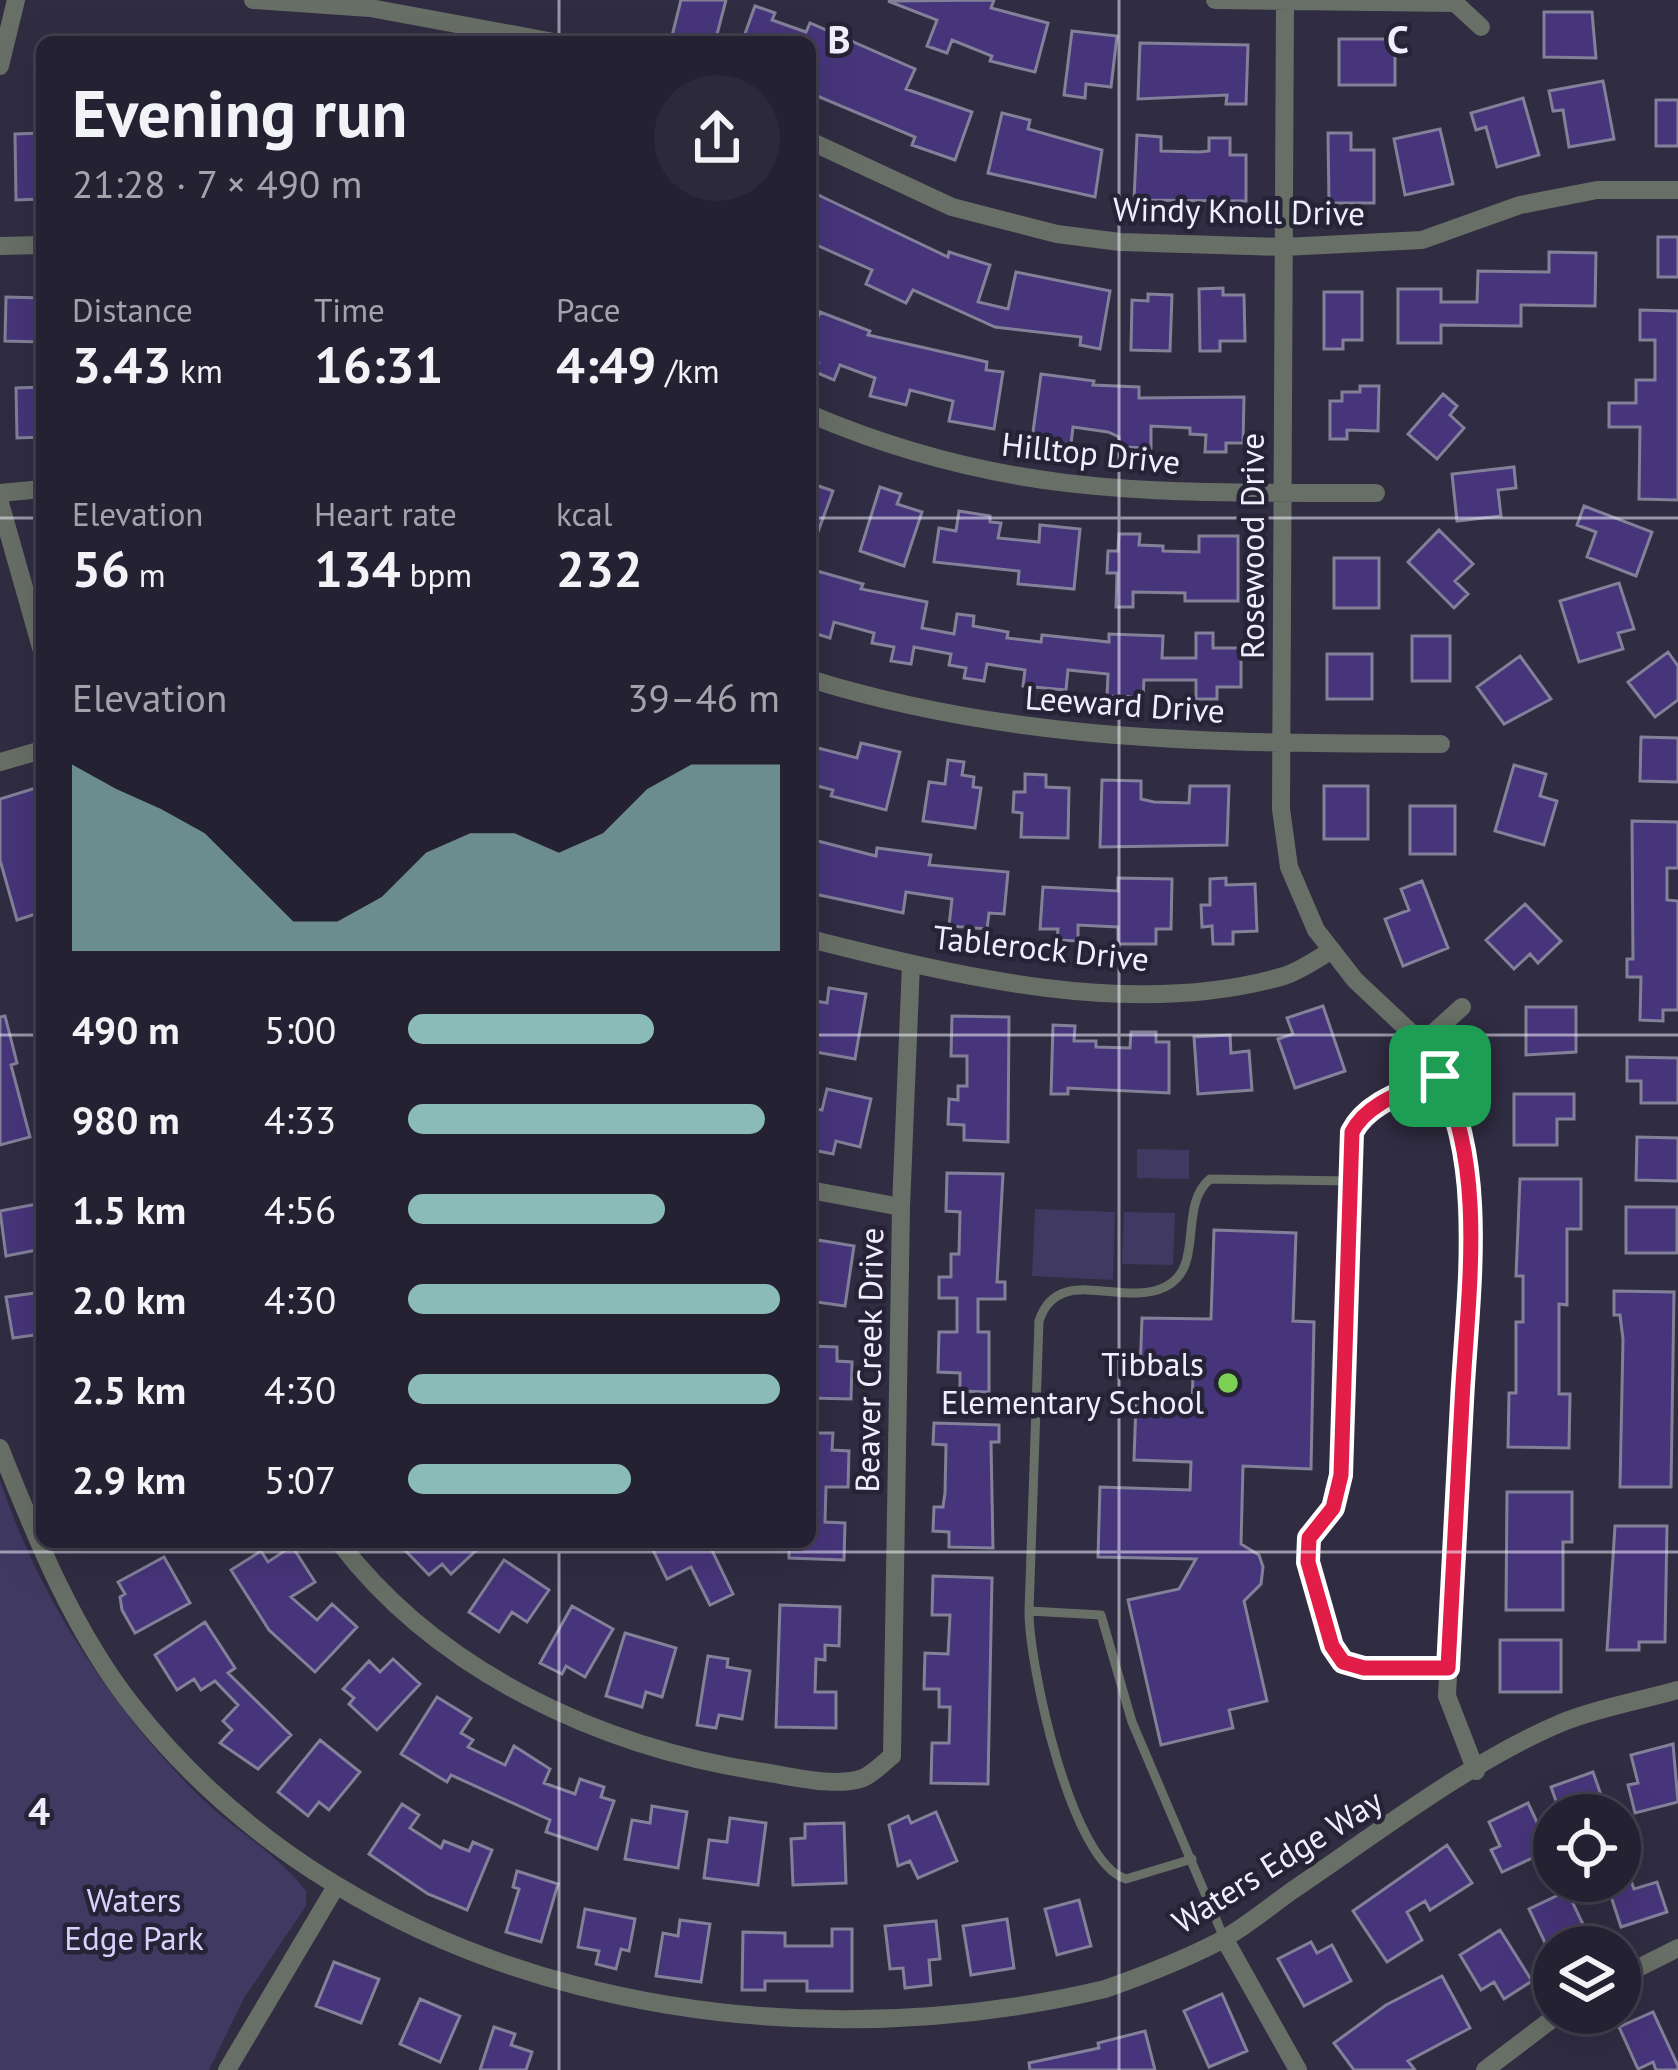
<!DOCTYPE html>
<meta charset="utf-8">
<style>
:root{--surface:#242132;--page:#2c293a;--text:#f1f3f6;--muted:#a3a3ac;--line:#413e4d;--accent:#8bbbb9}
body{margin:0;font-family:"PT Sans",sans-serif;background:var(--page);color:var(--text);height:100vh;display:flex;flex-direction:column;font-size:45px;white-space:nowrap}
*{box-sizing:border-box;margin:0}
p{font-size:39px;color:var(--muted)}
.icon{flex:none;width:66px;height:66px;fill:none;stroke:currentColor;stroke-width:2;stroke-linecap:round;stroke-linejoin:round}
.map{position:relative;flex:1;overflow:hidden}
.drawer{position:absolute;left:36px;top:36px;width:780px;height:1512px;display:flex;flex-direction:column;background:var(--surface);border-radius:18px;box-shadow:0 12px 48px #0002,0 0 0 3px var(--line)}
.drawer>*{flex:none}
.tools{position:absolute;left:1533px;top:1794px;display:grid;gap:24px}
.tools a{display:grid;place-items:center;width:108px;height:108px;border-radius:50%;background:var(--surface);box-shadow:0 12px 48px #0002,0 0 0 3px var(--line);font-size:60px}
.pin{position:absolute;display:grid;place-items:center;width:102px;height:102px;color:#fff;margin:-51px;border-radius:24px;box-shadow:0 6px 18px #0006}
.round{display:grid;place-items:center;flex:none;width:126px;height:126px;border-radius:63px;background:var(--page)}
.headline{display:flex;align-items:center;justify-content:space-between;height:204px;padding:0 36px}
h1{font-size:66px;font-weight:700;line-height:90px}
.figures{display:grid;grid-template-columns:repeat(3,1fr);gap:18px;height:204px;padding:12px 36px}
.figures div{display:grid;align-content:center}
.figures b{font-size:51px;font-weight:700}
.figures small{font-size:33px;font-weight:400}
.figures p{font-size:33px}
.chart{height:336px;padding:24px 36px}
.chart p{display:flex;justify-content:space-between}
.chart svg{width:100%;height:216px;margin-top:12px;fill:var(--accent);opacity:.7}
ul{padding:0 36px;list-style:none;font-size:39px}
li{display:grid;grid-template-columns:192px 144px 1fr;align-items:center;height:90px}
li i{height:30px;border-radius:15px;background:var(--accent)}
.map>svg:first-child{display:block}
.green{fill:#403962}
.building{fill:#46357a;stroke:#83809a;stroke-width:3}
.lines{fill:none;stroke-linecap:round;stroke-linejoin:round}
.lane{stroke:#686f66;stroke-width:9}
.street{stroke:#686f66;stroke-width:18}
.route-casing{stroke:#fff;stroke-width:24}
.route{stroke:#e11d48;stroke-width:15}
.grid{fill:none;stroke:#f0eefd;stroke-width:3;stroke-opacity:0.55}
.poi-dot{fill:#7cd155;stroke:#262337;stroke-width:4.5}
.labels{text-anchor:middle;stroke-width:9;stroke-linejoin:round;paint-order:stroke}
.street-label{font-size:33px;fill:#f0eefd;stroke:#262337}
.poi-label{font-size:33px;fill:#f0eefd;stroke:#262337;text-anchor:end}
.park-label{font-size:33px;fill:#d7d2fb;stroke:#262337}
.grid-label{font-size:39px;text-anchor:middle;font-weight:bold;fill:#f0eefd;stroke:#262337;stroke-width:9;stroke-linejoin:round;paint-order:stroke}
</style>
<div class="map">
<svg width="1678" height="2070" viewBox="0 0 1678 2070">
<rect width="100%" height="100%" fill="#302c42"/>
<!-- green -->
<path class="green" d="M1137,1149l52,1v29l-52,-1z
M1035,1209l80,3 -2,68 -81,-4z
M1124,1212l51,1 -2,52 -51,-1z
M0,1480c39,118 109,224 196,313 33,34 82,60 110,98v15l-62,92 -35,72h-209z"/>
<!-- building -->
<path class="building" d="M681,0h45l-11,42 -43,-6z
M994,0l-3,8 57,15 -13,49 -45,-11 2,-5 -40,-16 -5,13 -20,-7 10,-26 -49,-19z
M755,6l20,7 -3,7 34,12 4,-9 105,46 -9,20 66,23 -17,48 -43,-15 3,-8 -105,-44v-51h-68z
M1544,12h48l4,46 -52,-1z
M1072,31l45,5 -6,51 -25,-3 -1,14 -21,-3z
M1339,39h56v46h-56z
M1140,43l108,2 -2,59h-20l1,-9 -89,4z
M1603,81l11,58 -45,8 -6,-37 -10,1 -4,-20z
M1523,98l16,57 -42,12 -11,-40 -10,3 -5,-17z
M1656,100h22v46h-22z
M1002,113l28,7 -2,9 74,21 -7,47 -107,-24z
M1440,129l13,55 -48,11 -11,-56z
M42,133v66l-26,1 -1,-66z
M1328,133h23v17h23v53h-45z
M1137,135l24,2v14l39,1 9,-1v-13h21v17h16v46l-112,-1z
M810,191l138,66 1,-5 41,13 -12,37 30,7 8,-37 94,19 -10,58 -20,-4 1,-8 -86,-10 -82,-37 -7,13 -40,-19 6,-14 -62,-28z
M1658,237h20v40h-20z
M1549,252l47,1 -1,53 -74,-1v21l-80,-1v18h-43v-54h43v13h36l1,-31 71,1z
M1223,288v7h21l1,46h-25v10h-20l-1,-62z
M1324,292h38v48h-19v9h-19z
M1148,294l24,1 -2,56 -39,-1 1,-50 16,1z
M6,297l36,1v44l-37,-1z
M1640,310l38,1v189l-39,-1 1,-72h-31v-24h27v-23h19v-40h-15z
M820,312l50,19 -2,4 119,27 -1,8 17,2 -9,57 -45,-8 4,-20 -43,-11 -4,15 -36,-9 5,-18 -35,-13 -6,15 -19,-8 3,-9 -8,-3v-23z
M1041,374l53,7 -1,4 46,2v11l105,-1 -1,46h-17v9h-21l1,-17 -16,-1v-6l-39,-2v22l-32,-1v-10l-11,-5 -35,-5 -2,17 -39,-5z
M1360,386h19l-1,45 -31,-1v9h-17v-38h12v-9h18z
M42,387v50l-25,1 -1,-50z
M1443,394l14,12 -7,9 14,13 -27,31 -29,-25z
M1514,467l2,21 -18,2 3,26 -44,5 -5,-47z
M810,483l23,8 -21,57h-2z
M880,487l21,7 -4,10 25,8 -18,54 -44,-15z
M1584,506l68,26 -16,44 -49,-19 9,-25 -19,-7z
M959,511l31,5v6l11,1 -3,15 41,4 1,-17 40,4 -6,60 -56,-5 1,-13 -85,-9 5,-34 17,3z
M1439,530l34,34 -18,17 13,13 -14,14 -46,-46z
M1119,534h21l-1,11 24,1v5l36,1v-16h39v65h-53v-8l-52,-1v15h-17l1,-34h-10l1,-22h10z
M1334,558h45v50h-45z
M810,569l53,15 -2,5 66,13 -5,26 32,6 3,-20 17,2 -1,10 35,6 -1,6 34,4 1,-7 67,7v-8l54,2 -1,22h34v-25h17v15h28v39h-24v12h-21v-19h-52l-1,17 -36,-1 1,-22 -40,-4 -2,20 -43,-4 2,-16 -38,-6 -3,17 -20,-3 2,-10 -17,-3 2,-11 -37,-7 -3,17 -20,-3 3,-14 -22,-4 2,-10 -40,-11 -4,16 -20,-6z
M1619,583l15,46 -16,4 5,16 -44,13 -19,-61z
M1412,636h38v45h-38z
M1668,652l10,14v34l-23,17 -27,-35z
M1327,654h45v45h-45z
M1520,656l31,43 -47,25 -27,-37z
M1641,737l37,1v44l-38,-1z
M861,743l39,9 -14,58 -55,-14 2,-6 -23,-6v-38l47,12z
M948,760l16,2 -2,13 12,2 -1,10 8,1 -6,40 -52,-7 6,-39 16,2z
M1514,765l32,9 -6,22 17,5 -13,44 -49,-14z
M1025,774l21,1v12l23,1 -1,50 -47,-1 1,-24 -9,-1 1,-20h11z
M1102,780l39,1v18l13,3 35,1 1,-17h39l-2,59 -127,2z
M42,786v38l-7,2 7,22v64l-25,8 -17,-60v-61z
M1324,786h44v53h-44z
M1410,806h45v48h-45z
M1632,821l46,1v46h-11v32l11,1v109h-15v11l-23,-1 1,-43h-14v-18h6z
M810,839l66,17 1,-8 54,7 -2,10 79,7 -4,42 -15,-1 -2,16 -38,-3 3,-27 -46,-7 -3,21 -93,-20z
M1118,878l54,1 -1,50h-15v15h-38v-17l-40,-2v16l-21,-1 1,-11h-18l3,-42 75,4z
M1226,878v7l29,-1 2,47 -24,1v12h-20l-1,-18 -10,1 -1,-22h9v-26z
M1422,881l26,67 -45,18 -18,-47 24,-9 -8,-21z
M1525,904l36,37 -23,22 -8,-9 -16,15 -28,-29z
M829,988l37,6 -11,65 -45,-8v-51l17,3z
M1323,1006l22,65 -50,17 -17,-49 15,-5 -6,-16z
M1526,1007h50v45l-50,3z
M5,1016l12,47 -6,2 19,72 -30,8v-128z
M952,1016l57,1 -1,125 -44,-2v-15l-16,-1 1,-25 9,1v-14h9v-30h-16z
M1053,1025l22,1 -1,15h22v6l34,1 1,-16h25v10h13v51l-101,-5v6h-17z
M1230,1035l1,18 18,-2 3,39 -54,4 -4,-57z
M1627,1057l51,1v45h-37v-22h-14z
M827,1089l44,10 -11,48 -24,-6 -3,13 -20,-4 4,-17 -7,-2v-13l2,-10 10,2z
M1514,1094h60v25h-17v26h-43z
M1637,1137l41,1v43l-42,-1z
M947,1173l56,1 -6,108h8v17h-27v33h11v60l-29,-1v-18l-22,-1 1,-40h18v-34h-18v-21h12v-23h8l1,-42 -14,-1z
M1520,1179h61v50h-14v76l-8,-1v90h11l-1,54 -61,-1 1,-54h7v-71h7v-46h-7z
M42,1203v46l-36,7 -6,-45z
M1626,1207h51v46h-51z
M1214,1230l82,3 -3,88 21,1 -3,147 -68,-3 -2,78 18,11 4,12 -2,17 -17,17 23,100 -38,9 4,18 -72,17 -33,-145 51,-11 17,-30 -98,-2 2,-70 90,3 1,-28 -57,-2 2,-57 56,2 1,-30 -53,-2 2,-55 69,1z
M818,1240l36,6 -9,60 -35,-5z
M1614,1291l60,1 -3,195h-51l3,-148 -3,-24h-6z
M42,1292v42l-29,4 -7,-41z
M810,1346l27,1v14l15,1 -1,37 -41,-1z
M934,1423l65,2v17h-8l2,106 -44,-1v-15l-16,-1 1,-24h9l2,-14 1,-48 -13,-1z
M810,1433h23l-1,17 17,1 -1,36h-22l-1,35 20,1 -1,37 -55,-2v-16h21z
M1507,1492h65v50h-9v68h-57z
M1615,1526h52l-2,116h-26v8h-32z
M397,1542h88l-34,32 -9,-10 -13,11z
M649,1542h59l25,52 -23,11 -19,-38 -24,12z
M292,1546l23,36 -24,15 26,23 15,-16 25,23 -42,45 -46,-42 -38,-60 30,-19 7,11z
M164,1557l26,46 -55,30 -13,-23 -2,-13 5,-3 -7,-12z
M504,1560l45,30 -22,32 -15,-10 -13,20 -30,-20z
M933,1576l59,2 -4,206 -57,-1 1,-40h17l1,-36h-11v-18h-15l1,-36 23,1 2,-39h-18z
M780,1605l60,2 -1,39 -14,-1v15l-9,-1 -1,33h21v36l-60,-1z
M572,1606l41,23 -28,48 -19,-11 -4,8 -22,-11z
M205,1622l30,46 -7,5 63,62 -33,34 -38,-26 12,-13 -9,-9 15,-16 -23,-24 -14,9 -7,-11 -17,11 -22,-35z
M625,1633l51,15 -14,49 -16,-5 -4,15 -36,-11z
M1500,1640h61v52h-61z
M708,1656l20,3 -1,8 23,4 -8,48 -23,-4 -3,13 -19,-3z
M393,1659l27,25 -43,46 -28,-26 5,-6 -11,-9 26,-28 11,11z
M437,1697l34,21 -10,15 12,7 -5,7 37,18 9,-19 36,23 -6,14 31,11 5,-15 24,8 -3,10 13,4 -17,48 -51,-17 4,-12 -99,-45 -4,7 -46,-28z
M320,1740l40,32 -31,38 -10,-8 -11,14 -30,-24z
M1673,1744l5,58 -43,11 -7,-28 10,-2 -7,-28z
M1593,1772l15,43h-47l-10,-28z
M1528,1803l22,47 -48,22 -11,-22 9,-4 -11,-24z
M402,1804l17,11 -9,13 31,20 3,-7 25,10 4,-9 19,8 -25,60 -39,-16 -59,-40z
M652,1806l35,6 -9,56 -53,-9 7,-39 18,3z
M936,1812l21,49 -39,17 -8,-17 -12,5 -9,-41 19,-9 3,7z
M730,1818l36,5 -8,62 -54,-7 5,-38 18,2z
M844,1823l2,60 -53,2 -2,-46 14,-1v-14z
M1447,1845l25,38 -42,27 -5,-9 -18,11 15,28 -35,22 -34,-51z
M517,1871l41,13 -17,58 -35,-10 13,-43 -6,-2z
M1606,1881h25l3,8 23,-7 10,30 -46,15z
M1567,1891l27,56h-47l-18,-38z
M1079,1900l12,46 -34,9 -12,-46z
M585,1909l50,10 -6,32 -8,-2 -5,20 -20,-5 3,-13 -21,-4z
M1007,1919l7,49 -43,7 -8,-49z
M680,1920l30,4 -9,58 -45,-6 7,-43 15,3z
M936,1921l4,38 -11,1 2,25 -26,3 -2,-20 -13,1 -5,-43z
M832,1929h20v62h-45v-10h-42v9h-23l1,-58 42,1v13h47z
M1500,1930l32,51 -28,18 -10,-17 -13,8 -21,-35z
M1311,1942l6,11 15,-8 19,36 -47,25 -26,-47z
M334,1962l45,17 -18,44 -45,-17z
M1442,1976l28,52 -62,33 7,9h-61l-20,-27 52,-38z
M1222,1994l25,57 -38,16 -25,-56z
M420,1999l40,17 -20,46 -40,-18z
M1653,2012l25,54v4h-22l-3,-8 -15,7 -19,-42z
M494,2027l21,7 -4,11 21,7 -6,18h-46z
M1145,2031l10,39h-125l-1,-7 70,-15 -1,-5z"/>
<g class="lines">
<!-- lane -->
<path class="lane" d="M1440,1076c-32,15 -72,25 -87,57l-12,342 -8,33 -24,30 -1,24 24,84 11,16 21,6h84
M1029,1611l10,-290c19,-58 84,-13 126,-34 41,-20 12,-80 45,-108l141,2
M1192,1859l-66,20c-55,-16 -97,-214 -97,-268l72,4 31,107 92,216"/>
<!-- street -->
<path class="street" d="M253,0l117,8 184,34
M1215,0l240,3 26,24
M1285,0l-4,809 8,58 27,63 39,50 67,63 33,63 11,65 2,98 -21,427 29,75
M0,66l16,-66
M810,141l142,66 105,27 63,8 164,5 138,-7 98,-35 77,-15h81
M0,246l42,-1
M810,414c201,86 354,78 566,79
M0,493l42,-4
M0,503l42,148
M810,679c209,65 413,64 631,65
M0,762l42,-12
M810,939c147,37 323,81 474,37 16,-5 33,-17 48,-26
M1422,1043l40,-36
M810,1190l91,17
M0,1448c36,90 74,185 135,261 225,283 629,361 970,280 37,-13 78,-29 113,-47 26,-14 51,-35 75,-52 80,-54 179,-130 268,-167 36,-15 79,-22 117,-33
M339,1542c100,131 264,206 424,230 28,4 73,16 100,6 10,-4 20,-15 29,-22l9,-549 10,-243
M1224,1938l74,132
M1620,1977l58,-29
M227,2070l105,-177
M1485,2070l75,-57"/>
</g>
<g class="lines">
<!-- route casing -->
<g class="route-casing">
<path id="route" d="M1440,1076c48,95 27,223 22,326 -5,89 -9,177 -14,266h-84l-21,-6 -11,-16 -24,-84 1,-24 24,-30 8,-33 11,-343c16,-31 56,-41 88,-56z"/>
</g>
<!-- route -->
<use href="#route" class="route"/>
</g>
<!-- grid -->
<path class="grid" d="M559,0v42M1119,0v2070M0,518h42M810,518h868M0,1035h42M810,1035h868M559,1542v528M0,1552h1678"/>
<!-- markers -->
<circle class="poi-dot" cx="1228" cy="1383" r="12"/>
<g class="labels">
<!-- street labels -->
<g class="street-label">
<text transform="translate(1239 211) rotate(1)" y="12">Windy Knoll Drive</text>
<text transform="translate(1091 453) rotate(6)" y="12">Hilltop Drive</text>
<text transform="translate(1252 546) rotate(-90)" y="12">Rosewood Drive</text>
<text transform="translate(1125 704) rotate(4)" y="12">Leeward Drive</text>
<text transform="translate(1041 948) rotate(6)" y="12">Tablerock Drive</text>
<text transform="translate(869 1360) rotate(-89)" y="12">Beaver Creek Drive</text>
<text transform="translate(1277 1861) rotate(-32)" y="12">Waters Edge Way</text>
</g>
<!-- poi labels -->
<g class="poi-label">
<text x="1204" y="1376">Tibbals<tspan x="1204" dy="38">Elementary School</tspan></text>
</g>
<!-- park labels -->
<g class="park-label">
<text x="134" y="1912">Waters<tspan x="134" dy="38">Edge Park</tspan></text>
</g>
</g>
<g class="grid-label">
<text x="839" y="53">B</text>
<text x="1398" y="53">C</text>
<text x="39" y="1825">4</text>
</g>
</svg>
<div class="tools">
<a><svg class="icon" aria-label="locate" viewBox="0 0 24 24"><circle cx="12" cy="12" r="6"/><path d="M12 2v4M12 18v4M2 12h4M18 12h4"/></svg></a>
<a><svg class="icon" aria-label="layers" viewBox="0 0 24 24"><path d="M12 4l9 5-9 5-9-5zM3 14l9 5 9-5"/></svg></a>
</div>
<div class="pin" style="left:1440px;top:1076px;background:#1e9e55"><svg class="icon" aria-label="arrive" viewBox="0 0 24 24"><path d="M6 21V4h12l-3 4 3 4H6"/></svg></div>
<section class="drawer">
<div class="headline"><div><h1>Evening run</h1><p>21:28 · 7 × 490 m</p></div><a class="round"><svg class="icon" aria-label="share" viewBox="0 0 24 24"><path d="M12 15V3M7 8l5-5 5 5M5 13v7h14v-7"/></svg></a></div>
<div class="figures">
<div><p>Distance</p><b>3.43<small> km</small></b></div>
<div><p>Time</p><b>16:31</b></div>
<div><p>Pace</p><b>4:49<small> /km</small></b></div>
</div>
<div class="figures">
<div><p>Elevation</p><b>56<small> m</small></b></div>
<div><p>Heart rate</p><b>134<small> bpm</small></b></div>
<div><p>kcal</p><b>232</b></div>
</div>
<div class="chart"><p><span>Elevation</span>39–46 m</p>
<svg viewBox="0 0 160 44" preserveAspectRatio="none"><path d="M0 44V6L10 11L20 15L30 20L40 29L50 38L60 38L70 33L80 24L90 20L100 20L110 24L120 20L130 11L140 6L150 6L160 6V44z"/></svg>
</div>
<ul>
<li><b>490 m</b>5:00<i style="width:66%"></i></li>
<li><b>980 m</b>4:33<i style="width:96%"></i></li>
<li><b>1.5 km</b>4:56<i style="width:69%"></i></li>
<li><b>2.0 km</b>4:30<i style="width:100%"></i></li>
<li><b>2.5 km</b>4:30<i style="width:100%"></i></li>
<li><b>2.9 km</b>5:07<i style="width:60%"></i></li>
</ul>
</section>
</div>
